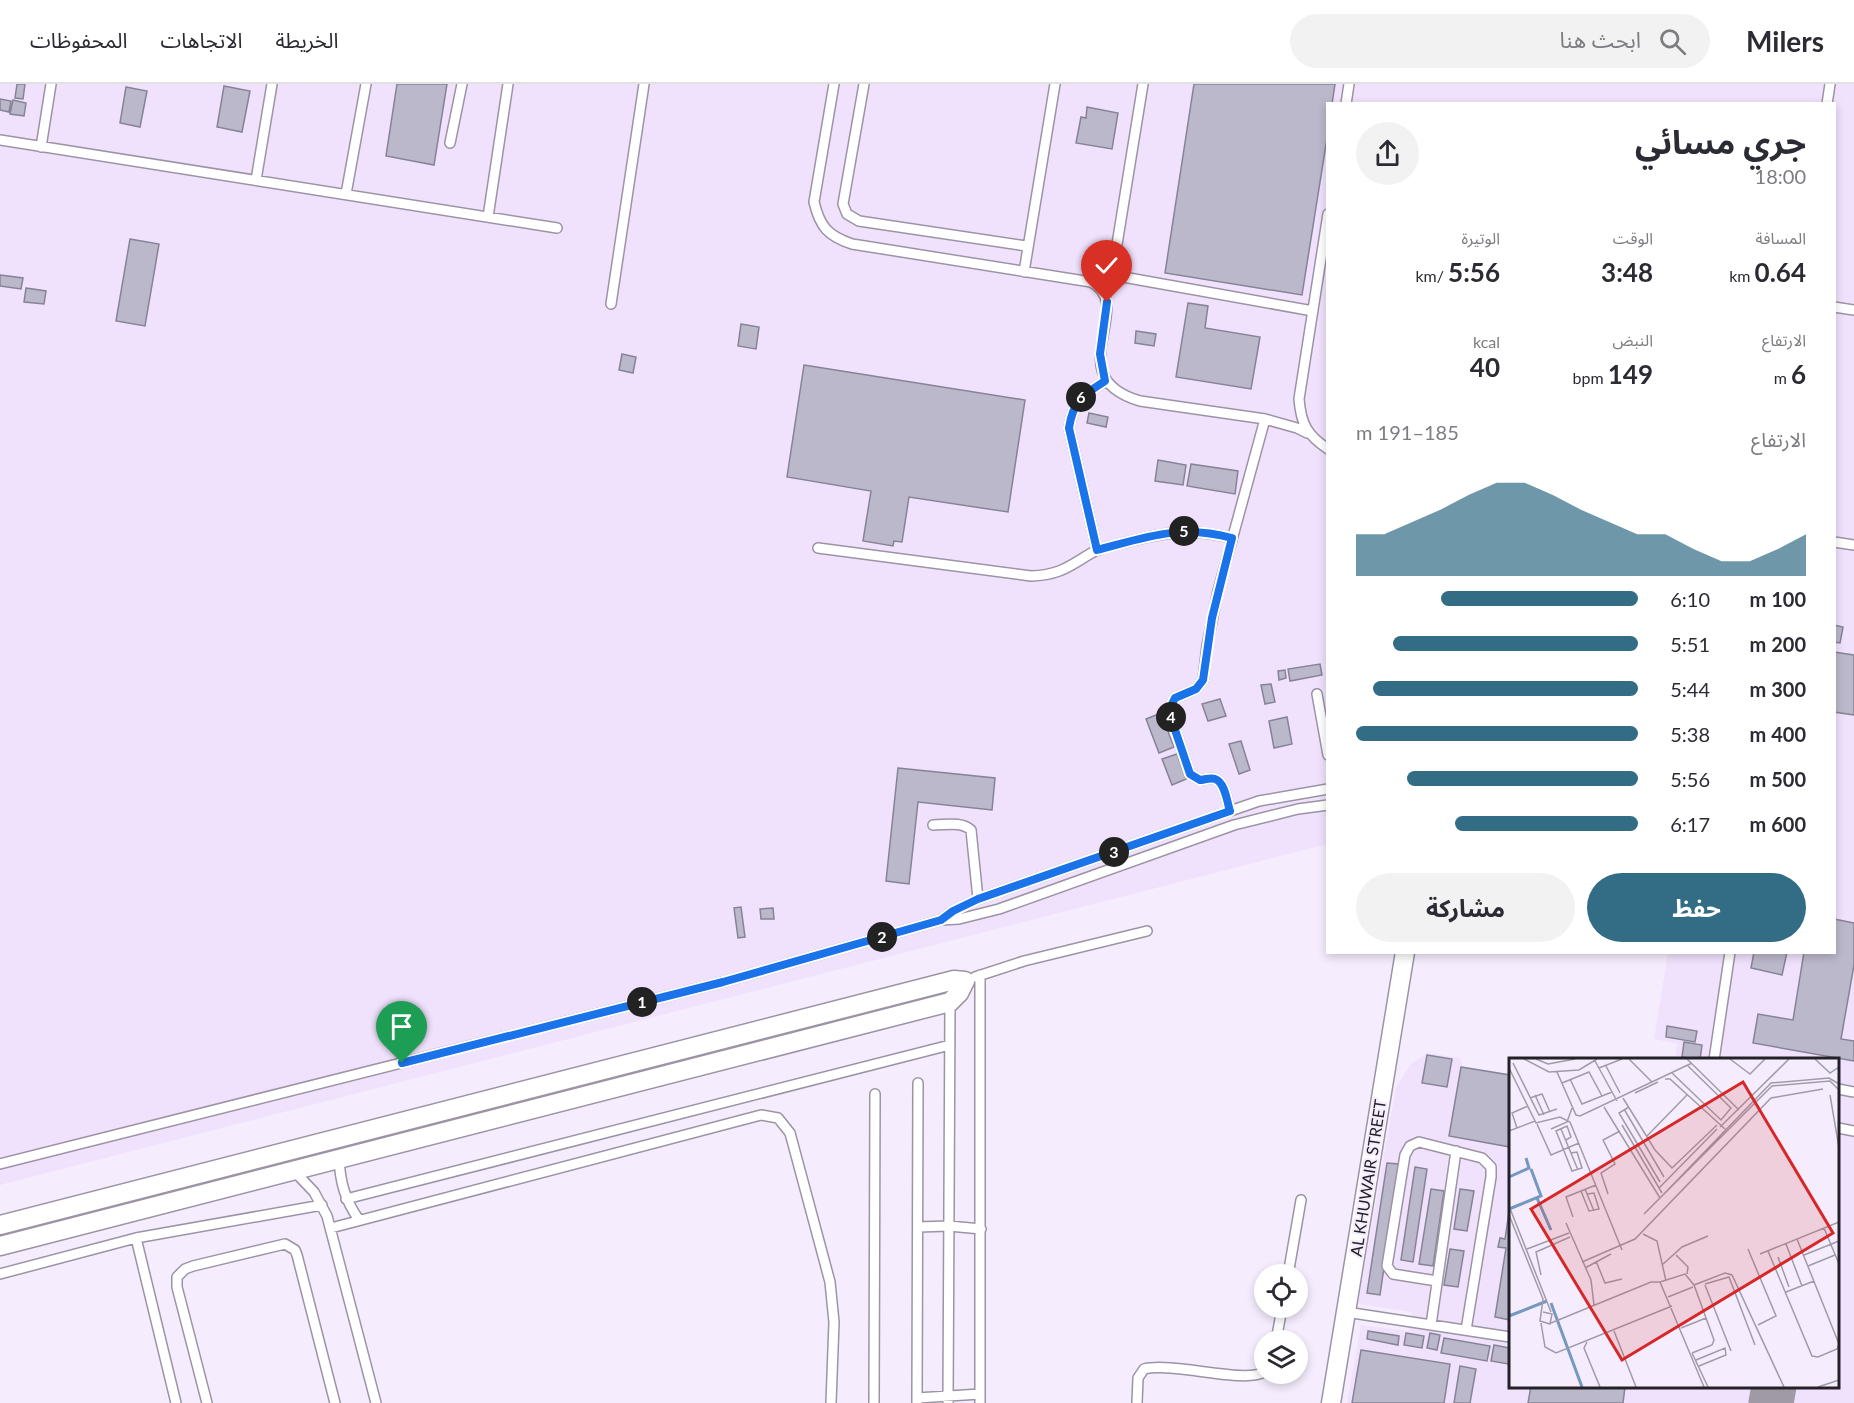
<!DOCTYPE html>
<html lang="ar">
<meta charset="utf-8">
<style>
:root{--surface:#fff;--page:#f2f2f3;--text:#2b2b33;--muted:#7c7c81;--line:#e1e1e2;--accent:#326d85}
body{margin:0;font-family:Lato,"Noto Sans Arabic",sans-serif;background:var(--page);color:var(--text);direction:rtl;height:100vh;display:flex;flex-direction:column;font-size:22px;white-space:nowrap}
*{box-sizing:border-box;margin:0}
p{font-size:20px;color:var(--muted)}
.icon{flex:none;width:33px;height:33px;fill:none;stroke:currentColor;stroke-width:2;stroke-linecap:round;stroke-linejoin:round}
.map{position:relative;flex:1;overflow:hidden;direction:ltr}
.side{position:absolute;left:1326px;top:18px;width:510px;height:852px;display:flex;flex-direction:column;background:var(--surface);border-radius:0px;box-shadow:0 3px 9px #0003;direction:rtl}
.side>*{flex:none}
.fabs{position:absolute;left:1254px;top:1180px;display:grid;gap:12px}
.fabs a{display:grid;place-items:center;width:54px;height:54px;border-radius:50%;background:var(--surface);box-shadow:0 3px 9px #0003;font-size:30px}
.pin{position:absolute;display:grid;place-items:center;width:51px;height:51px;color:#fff;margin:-62px -26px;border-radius:50% 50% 50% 0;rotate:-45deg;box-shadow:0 0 6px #0007}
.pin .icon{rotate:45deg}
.km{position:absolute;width:30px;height:30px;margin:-15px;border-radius:50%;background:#222;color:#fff;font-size:16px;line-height:30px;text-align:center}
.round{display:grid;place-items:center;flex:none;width:63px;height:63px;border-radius:32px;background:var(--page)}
.headline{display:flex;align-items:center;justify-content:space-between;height:102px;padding:0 30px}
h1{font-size:33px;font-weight:700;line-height:45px}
.metrics{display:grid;grid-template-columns:repeat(3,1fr);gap:9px;height:102px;padding:6px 30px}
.metrics div{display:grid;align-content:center}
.metrics b{font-size:26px;font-weight:700}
.metrics small{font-size:16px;font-weight:400}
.metrics p{font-size:16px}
.chart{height:168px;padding:12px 30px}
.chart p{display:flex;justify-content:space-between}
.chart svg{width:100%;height:108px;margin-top:6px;fill:var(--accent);opacity:.7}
.button{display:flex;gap:12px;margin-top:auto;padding:12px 30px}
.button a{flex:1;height:69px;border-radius:36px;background:var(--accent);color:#fff;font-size:24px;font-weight:700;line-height:69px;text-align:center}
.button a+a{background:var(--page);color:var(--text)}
ul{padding:0 30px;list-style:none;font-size:20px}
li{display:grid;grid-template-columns:96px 72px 1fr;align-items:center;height:45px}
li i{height:15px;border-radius:8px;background:var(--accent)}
header{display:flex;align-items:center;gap:36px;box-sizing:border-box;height:84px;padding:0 30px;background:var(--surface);border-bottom:2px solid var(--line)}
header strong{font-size:28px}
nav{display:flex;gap:33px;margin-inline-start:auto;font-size:21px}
.search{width:420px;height:54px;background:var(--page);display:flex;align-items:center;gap:15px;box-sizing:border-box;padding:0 21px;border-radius:33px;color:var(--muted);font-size:22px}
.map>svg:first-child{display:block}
.built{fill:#f0e2fd}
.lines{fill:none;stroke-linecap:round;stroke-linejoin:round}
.taxiway{stroke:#a099a6;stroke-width:45}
.building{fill:#bcb8cc;stroke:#878396;stroke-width:1.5}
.lane-casing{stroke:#9c93a5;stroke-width:12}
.street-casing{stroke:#9c93a5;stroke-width:21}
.lane{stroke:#fff;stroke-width:9}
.street{stroke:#fff;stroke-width:18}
.route-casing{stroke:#fff;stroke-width:12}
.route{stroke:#1a73e8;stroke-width:8}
.labels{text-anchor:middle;stroke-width:4.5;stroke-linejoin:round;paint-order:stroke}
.street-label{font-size:16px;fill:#242028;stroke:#f5edfd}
.inset-river{fill:none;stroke:#7598bf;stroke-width:3}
.inset-road{fill:none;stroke:#a19ba8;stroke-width:1.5}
.view{fill:#d62828;fill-opacity:0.15;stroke:#d62828;stroke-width:3}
.inset-edge{fill:none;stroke:#242028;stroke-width:3}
</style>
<header>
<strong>Milers</strong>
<div class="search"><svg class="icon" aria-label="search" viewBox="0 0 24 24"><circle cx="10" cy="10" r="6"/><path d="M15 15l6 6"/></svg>ابحث هنا</div>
<nav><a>الخريطة</a><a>الاتجاهات</a><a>المحفوظات</a></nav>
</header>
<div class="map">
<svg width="1854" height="1319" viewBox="0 0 1854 1319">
<rect width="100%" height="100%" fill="#f5edfd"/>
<!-- built -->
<path class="built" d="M0,0h1854v1319h-507l14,-78 48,6 3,-19 -54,-8 38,-217 15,-23 16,-11 34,5v9l49,8v311h328v-326l-163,-1 2,-15 -23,-5 14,-86 166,-1v-848h-506l-1,740 -1327,341z"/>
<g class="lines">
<!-- taxiway -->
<path class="taxiway" d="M1771,1319l3,-17"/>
</g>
<!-- building -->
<path class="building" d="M17,0h8l-2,15 -8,-1z
M397,0h50l-13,81 -48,-9z
M1194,0h141l-3,20h-4v28l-26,163 -137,-22z
M224,2l26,5 -8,41 -25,-5z
M126,3l21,4 -7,36 -20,-4z
M0,15l11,2 -2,11 -9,-2z
M13,16l13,3 -2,13 -14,-2z
M1087,23l31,6 -6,36 -36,-6 5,-26 5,1z
M130,155l29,5 -14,82 -29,-5z
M0,191l23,3 -2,11 -21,-3z
M26,204l20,3 -2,13 -20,-2z
M1188,219l20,3 -3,22 55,9 -9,52 -75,-12z
M741,240l18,3 -3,22 -18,-3z
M1136,247l20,3 -2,12 -19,-3z
M622,270l14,3 -3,16 -14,-3z
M804,281l221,35 -17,112 -99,-15 -7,45 -8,-1 -1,5 -30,-5 8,-50 -84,-14z
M1089,329l19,4 -2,10 -19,-4z
M1158,376l28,5 -3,20 -28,-4z
M1191,380l47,7 -3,23 -48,-8z
M1834,541l9,2 -3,16 -6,-1z
M1834,568l20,3v60l-20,-3z
M1320,580l2,11 -32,6 -2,-12z
M1285,586l1,8 -7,2 -1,-9z
M1271,600l4,18 -10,2 -4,-19z
M1220,615l6,17 -18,5 -6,-17z
M1161,629l13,34 -15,6 -13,-34z
M1287,633l5,27 -18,4 -5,-27z
M1241,657l9,29 -11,4 -10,-30z
M1177,670l9,25 -14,6 -10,-26z
M898,684l97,10 -3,32 -74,-8 -9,82 -23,-3z
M741,823l4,30 -7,1 -4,-30z
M773,824l1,11h-13l-1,-10z
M1834,835l20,4v42l-13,74 13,2v20l-101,-18 5,-29 35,6 11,-68h30z
M1754,868h33l-5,23 -31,-7z
M1667,942l30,5 -2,11 -29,-5z
M1684,958l18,3 -2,15 -18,-3z
M1427,971l25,4 -5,28 -25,-4z
M1461,983l49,8v72l-61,-11z
M1387,1079l12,1 -19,131 -13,-2z
M1415,1083l12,2 -14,93 -12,-2z
M1431,1105l13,2 -11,75 -14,-2z
M1460,1105l14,2 -7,40 -13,-2z
M1510,1121v115l-15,-3 11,-69 -8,-1 2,-9 5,1z
M1450,1165l14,2 -6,36 -14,-2z
M1368,1247l31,5 -1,9 -31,-6z
M1406,1249l18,3 -2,12 -18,-3z
M1430,1249l10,2 -3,15 -10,-2z
M1444,1254l46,8 -3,15 -46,-8z
M1494,1261l16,3v11l-2,5 -17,-3z
M1361,1266l89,14 -6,39h-92z
M1460,1282l16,3 -6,34h-16z
M1531,1302h92l2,1 -2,16h-95z"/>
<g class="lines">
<!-- lane casing -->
<g class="lane-casing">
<path id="lane" d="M834,0l-20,118c6,25 14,34 38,42l239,38c47,23 -34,95 49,119l125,18 32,9 10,5
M864,0l-21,120 4,10 12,7 167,25
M1346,20l3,-20
M1827,20l3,-20
M0,56l557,88
M450,59l12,-59
M41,63l10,-63
M256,96l16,-96
M346,110l20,-110
M1328,130l-29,185c2,25 8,36 29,50
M488,133l20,-133
M1024,188l31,-188
M1112,191l201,36
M1101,204l11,-13 31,-191
M611,220l33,-220
M1834,223l20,3
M1834,458l20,3
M818,464l213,28c31,-1 39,-11 64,-25 9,-4 22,-6 32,-9 38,-10 66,-14 105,-4
M1097,466l-28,-122c4,-27 14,-33 36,-47
M1317,610l11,61
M1230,727c-3,-9 -5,-29 -15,-32 -5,-2 -11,1 -15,1l-10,-6 -19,-56 -1,-10 5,-10 21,-9 7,-9 4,-34 11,-55 47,-172
M933,741c13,0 28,-4 38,5l7,69
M942,835l11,-8 25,-12 252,-88 29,-10 69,-12
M975,893l49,-16 123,-30
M1714,976l16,-108
M1838,1005l16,3
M1838,1044l16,3
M339,1074c1,24 6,42 20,62
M0,1080l723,-182 218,-62 18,-1 40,-10 235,-84 64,-16 30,-4
M294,1087l20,21 13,24 49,187
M346,1115l604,-154
M918,1143l31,-1 32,3
M331,1144l430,-113 17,3 12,15 40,149 4,40 -3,81
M136,1154l40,165
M0,1190l136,-36 186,-33
M1288,1191l13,-75
M1437,1197l-44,-7 -6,-8 18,-111 5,-9 9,-4 63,16 9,9v10l-25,153
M1346,1228l164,25
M1431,1241l25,-174
M1276,1257l6,-33
M917,1314l63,-4
M207,1319l-30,-116v-10l8,-8 8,-3 92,-22 10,6 2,5 38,148
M874,1319l1,-309
M917,1319l1,-320
M948,1319l2,-401
M980,1319v-428
M1137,1319l1,-25 6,-9c30,-7 101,15 120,3"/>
</g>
<!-- street casing -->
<g class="street-casing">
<path id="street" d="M0,1141l954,-245 11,1 -6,12 -9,9 -950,244
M1331,1319l74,-451"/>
</g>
<!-- lane -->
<use href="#lane" class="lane"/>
<!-- street -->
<use href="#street" class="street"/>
</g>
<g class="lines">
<!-- route casing -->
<g class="route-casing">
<path id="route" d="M402,979l321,-81 218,-62 12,-9 25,-12 252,-88c-3,-9 -5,-29 -15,-32 -5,-2 -11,1 -15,1l-10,-6 -19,-56 -1,-10 5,-10 21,-9 7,-9 9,-62 20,-80c-52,-14 -85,-1 -135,12l-28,-122c4,-27 14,-33 36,-47l-5,-27 7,-52"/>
</g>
<!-- route -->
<use href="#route" class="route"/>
</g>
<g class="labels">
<!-- street labels -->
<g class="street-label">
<text transform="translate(1368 1094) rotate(-81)" y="6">AL KHUWAIR STREET</text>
</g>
</g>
<!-- overview -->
<g transform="translate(1509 974)">
<rect width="330" height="330" fill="#f5edfd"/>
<path class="inset-river" d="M0,119l20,-9 -3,-10M28,140l14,32M0,151l32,-13 -10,-27M42,245l31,84M0,258l38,-15"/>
<path class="inset-road" d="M15,1l25,13 30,-2 18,-11M27,1l12,5 27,-5M120,1l23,23M178,1l52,51M221,1l20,15 15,-15M306,1l15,14 9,-6M86,3l22,40M4,5l26,52 18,-6M97,8l14,27M0,10l27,55 24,-6 10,5 52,128M90,10l23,-9M48,14l19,43 4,1 112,-53M163,15l49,47 10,-12 -43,-42M61,21l12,25 30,-12M156,21h5l55,50M53,25l27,-11 13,24M126,35l23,-11M26,37l9,20M321,37l9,53M21,40l12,-4 8,18M114,40l32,52 17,18 45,-43M95,49l56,91M120,49l-10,6 41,69M115,51l40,68M28,66l14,31 28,-12M113,67l40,68M211,69l69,-68M8,70l-5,-15 16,-7M42,71l16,-7 5,-14M52,71l17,41M0,73l26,-10M138,78l40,-41M57,82l5,-3 -4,-11 -11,5 16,40 10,-3 -5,-16 -6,1M150,130l58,-59M76,131l9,22M72,133l8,20 10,-2 -5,-16 -7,1M99,136l-7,-21 14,-9 -12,-24 17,-9M153,138l109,-113 58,-5 10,6M0,148l42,106M135,156l128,-128 58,-5 9,9M0,157l34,84 -3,22 10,3 2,-10 -9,-2M64,159l-7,-20 30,-12M57,165l25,57 3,25M315,170l15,36M134,176l14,7 9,40M277,186l16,42M18,191l42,-16M239,191l28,67 -18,9M259,193l44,105 6,1 19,-8 2,-5 -42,-105M251,196l79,-32M167,197l12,12 -1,7M295,197l35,-14M269,199l11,30M87,203l9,22 17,-4M73,204l53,-23 136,-141 52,-9M153,207l20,-18 26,-11M299,208l27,-11M76,210l26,-14M32,217l-5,-23 34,-15M151,224l25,-8 9,11 20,55 -2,5 -20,8M196,226l24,-7 26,68M185,227l31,-12 7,2 52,112M196,227l26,66M277,234l28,-11M159,239l25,-10M32,265l4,24 11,6 116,-47M42,265l100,-41h9l44,105M172,270l25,-10M105,273l22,56M78,284l-3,6 16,39M183,295l16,34M187,302l29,-12 1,7 -27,11M309,329l21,-7"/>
<path class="view" d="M234,24l90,151 -211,127 -91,-151z"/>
<rect width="330" height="330" class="inset-edge"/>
</g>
</svg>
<div class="fabs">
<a><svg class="icon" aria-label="locate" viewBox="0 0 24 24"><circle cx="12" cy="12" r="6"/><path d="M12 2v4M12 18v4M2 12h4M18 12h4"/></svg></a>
<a><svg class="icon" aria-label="layers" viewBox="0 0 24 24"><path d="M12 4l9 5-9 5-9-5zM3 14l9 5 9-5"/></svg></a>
</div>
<div class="pin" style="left:402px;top:979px;background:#1e9e55"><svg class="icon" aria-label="arrive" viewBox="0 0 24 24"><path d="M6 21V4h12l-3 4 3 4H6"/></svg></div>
<div class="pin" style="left:1107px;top:218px;background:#d93025"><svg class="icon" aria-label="check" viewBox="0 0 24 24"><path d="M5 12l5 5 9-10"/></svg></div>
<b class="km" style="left:642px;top:918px">1</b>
<b class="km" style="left:882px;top:853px">2</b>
<b class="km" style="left:1114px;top:768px">3</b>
<b class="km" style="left:1171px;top:633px">4</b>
<b class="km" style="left:1184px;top:447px">5</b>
<b class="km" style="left:1081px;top:313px">6</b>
<section class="side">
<div class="headline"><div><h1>جري مسائي</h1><p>18:00</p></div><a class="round"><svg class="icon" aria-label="share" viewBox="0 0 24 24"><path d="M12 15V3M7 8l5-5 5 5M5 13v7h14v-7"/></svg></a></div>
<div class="metrics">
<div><p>المسافة</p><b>0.64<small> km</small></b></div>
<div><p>الوقت</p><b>3:48</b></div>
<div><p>الوتيرة</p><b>5:56<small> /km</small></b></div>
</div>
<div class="metrics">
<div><p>الارتفاع</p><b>6<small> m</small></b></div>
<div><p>النبض</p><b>149<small> bpm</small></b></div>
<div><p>kcal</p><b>40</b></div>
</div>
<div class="chart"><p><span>الارتفاع</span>185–191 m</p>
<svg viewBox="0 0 160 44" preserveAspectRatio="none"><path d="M0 44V27L10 27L20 22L30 17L40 11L50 6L60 6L70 11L80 17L90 22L100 27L110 27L120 33L130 38L140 38L150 33L160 27V44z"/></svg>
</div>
<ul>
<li><b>100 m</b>6:10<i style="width:70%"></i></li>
<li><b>200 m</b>5:51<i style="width:87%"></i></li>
<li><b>300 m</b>5:44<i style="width:94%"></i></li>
<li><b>400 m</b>5:38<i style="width:100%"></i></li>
<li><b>500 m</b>5:56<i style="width:82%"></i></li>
<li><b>600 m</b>6:17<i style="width:65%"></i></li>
</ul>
<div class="button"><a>حفظ</a><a>مشاركة</a></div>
</section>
</div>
